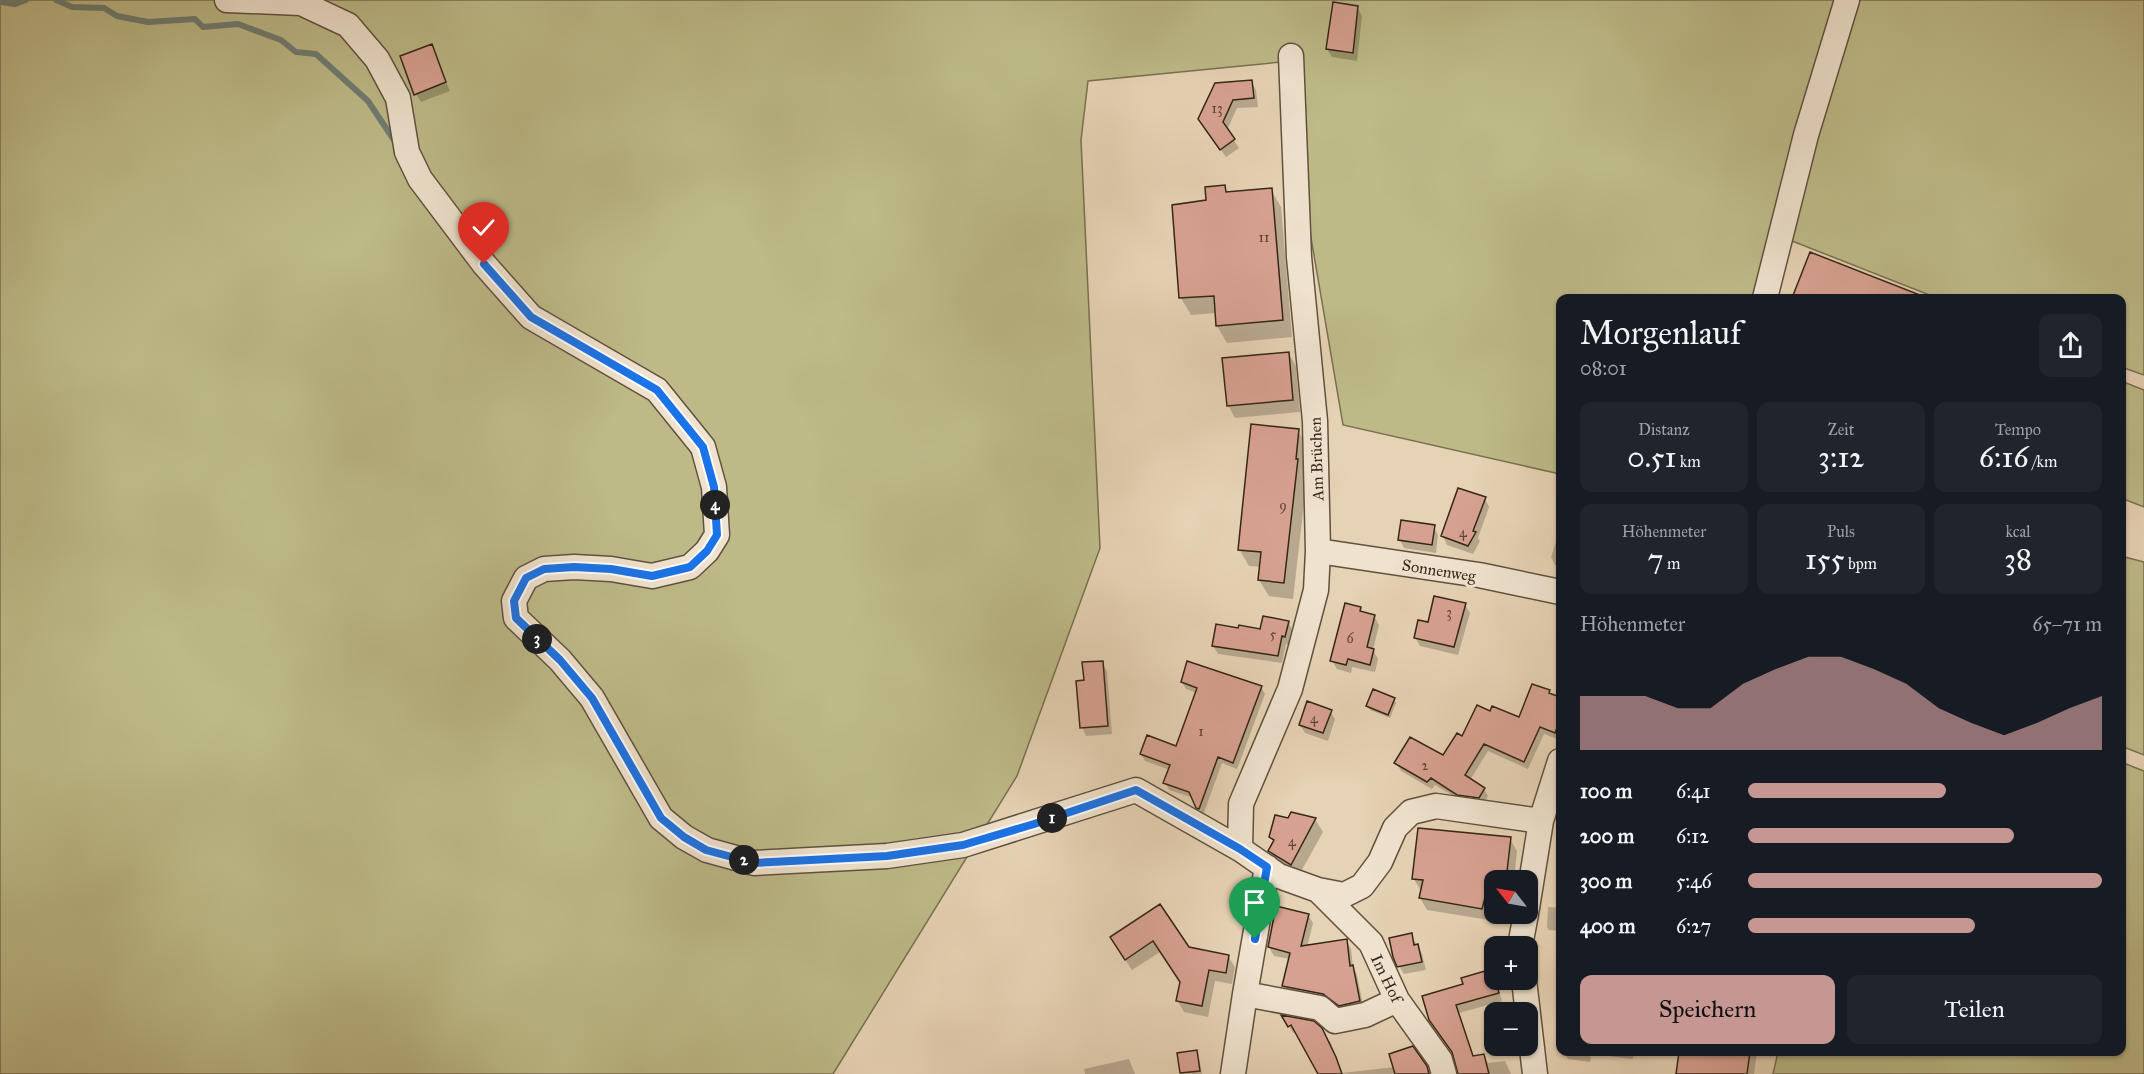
<!DOCTYPE html>
<html lang="de">
<meta charset="utf-8">
<style>
:root{--surface:#171b24;--page:#20242c;--text:#f1f3f6;--muted:#9ea1a6;--accent:#c59692}
body{margin:0;font-family:"IM FELL Great Primer",serif;background:var(--page);color:var(--text);height:100vh;display:flex;flex-direction:column;font-size:22px;white-space:nowrap}
*{box-sizing:border-box;margin:0}
p{font-size:20px;color:var(--muted)}
.icon{flex:none;width:33px;height:33px;fill:none;stroke:currentColor;stroke-width:2;stroke-linecap:round;stroke-linejoin:round}
.map{position:relative;flex:1;overflow:hidden}
.details{position:absolute;left:1556px;top:294px;width:570px;height:762px;display:flex;flex-direction:column;background:var(--surface);border-radius:12px;box-shadow:0 2px 4px #0004}
.details>*{flex:none}
.needle{width:39px;rotate:301deg}
.fabs{position:absolute;left:1484px;top:870px;display:grid;gap:12px}
.fabs a{display:grid;place-items:center;width:54px;height:54px;border-radius:12px;background:var(--surface);box-shadow:0 2px 4px #0004;font-size:30px}
.pin{position:absolute;display:grid;place-items:center;width:51px;height:51px;color:#fff;margin:-62px -26px;border-radius:50% 50% 50% 0;rotate:-45deg;box-shadow:0 0 6px #0007}
.pin .icon{rotate:45deg}
.km{position:absolute;width:30px;height:30px;margin:-15px;border-radius:50%;background:#222;color:#fff;font-size:16px;line-height:30px;text-align:center}
.round{display:grid;place-items:center;flex:none;width:63px;height:63px;border-radius:12px;background:var(--page)}
.headline{display:flex;align-items:center;justify-content:space-between;height:102px;padding:0 24px}
h1{font-size:33px;font-weight:600;line-height:45px}
.figures{display:grid;grid-template-columns:repeat(3,1fr);gap:9px;height:102px;padding:6px 24px}
.figures div{display:grid;align-content:center;border-radius:12px;background:var(--page);text-align:center}
.figures b{font-size:30px;font-weight:600}
.figures small{font-size:16px;font-weight:400}
.figures p{font-size:16px}
.chart{height:168px;padding:12px 24px}
.chart p{display:flex;justify-content:space-between}
.chart svg{width:100%;height:108px;margin-top:6px;fill:var(--accent);opacity:.7}
.cta{display:flex;gap:12px;margin-top:auto;padding:12px 24px}
.cta a{flex:1;height:69px;border-radius:12px;background:var(--accent);color:#111;font-size:24px;font-weight:600;line-height:69px;text-align:center}
.cta a+a{background:var(--page);color:var(--text)}
ul{padding:0 24px;list-style:none;font-size:20px}
li{display:grid;grid-template-columns:96px 72px 1fr;align-items:center;height:45px}
li i{height:15px;border-radius:8px;background:var(--accent)}
.map>svg:first-child{display:block}
.green{fill:#bdba88;stroke:#797050;stroke-width:1.5}
.shadow{fill:#0003}
.lines{fill:none;stroke-linecap:round;stroke-linejoin:round}
.stream{stroke:#6f7d73;stroke-width:6}
.building{fill:#d7a191;stroke:#352617;stroke-width:1.5}
.street-casing{stroke:#61513e;stroke-width:27}
.street{stroke:#efe2ce;stroke-width:24}
.route-casing{stroke:#fff;stroke-width:12}
.route{stroke:#1a73e8;stroke-width:8}
.labels{text-anchor:middle;stroke-width:6;stroke-linejoin:round;paint-order:stroke}
.number-label{font-size:14px;fill:#5e4536}
.street-label{font-size:16px;fill:#352617;stroke:#efe2ce}
</style>
<div class="map">
<svg width="2144" height="1074" viewBox="0 0 2144 1074">
<rect width="100%" height="100%" fill="#e6d2b4"/>
<filter id="stains"><feTurbulence type="fractalNoise" baseFrequency=".00333" numOctaves="4"/><feColorMatrix values="0 0 0 0 .2 0 0 0 0 .09 0 0 0 0 .02 0 0 0 .5 -.17"/></filter>
<radialGradient id="worn" r=".72"><stop offset=".6" stop-color="#630" stop-opacity="0"/><stop offset="1" stop-color="#630" stop-opacity=".3"/></radialGradient>
<!-- green -->
<path class="green" d="M0,0h2144v375l-23,-8v-69h-184l-150,-59 -26,59h-201v176l-217,-49 -62,-363 -193,19 -7,59 19,408 -83,228 -184,298h-833z
M2121,381l23,9v117l-23,-9z
M2121,556l23,6v193l-23,-9z
M2121,762l23,9v303h-371l5,-22h343z"/>
<!-- shadow -->
<path class="shadow" d="M1357,7l5,9 -5,45 -25,-4 -5,-8z
M431,46l19,45 -29,11 -5,-8z
M1251,81l5,9 2,17 -21,1 -10,22 12,18 -13,9 -21,-29z
M1224,187l4,7 43,-4 10,17 11,130 -65,6 -10,-17 -1,-13 -25,2 -10,-17 -8,-92 34,-4z
M1811,254l113,44h-130z
M1288,353l8,13 4,46 -65,6 -7,-13z
M1298,431l10,16 -1,30 -14,122 -24,-3 -10,-16 2,-13 -12,-1 -10,-17z
M1485,499l4,8 -11,31 2,3 -7,13 -26,-9 -4,-9z
M1434,527l4,8 -2,18 -32,-5 -4,-8z
M1560,530v36l-5,-1 -4,-8z
M1465,605l5,8 -12,42 -38,-9 -5,-9 14,-13z
M1360,608l3,6 11,2 5,9 -6,25 5,9 -3,13 -23,-5 -1,6 -14,-4 -5,-8z
M1288,622l5,9 -3,14 -4,-1 -4,19 -64,-9 -5,-8z
M1102,663l5,8 5,63 -26,2 -4,-9 3,-46z
M1182,682l79,5 4,7 -28,75 -15,-6 -19,52 -9,-17 -25,-8 -4,-8 5,-12 -25,-9 -4,-7 36,-6 20,-55 -11,-4z
M1549,691l3,5 8,2v42l-16,-6 -16,35 -40,-18 -18,29 14,9 4,7 -5,9 -20,-3 -28,-17 -3,4 -31,-18 -5,-8 47,-6 48,-44 29,6z
M1394,699l2,4 -6,15 -20,-8 -2,-4z
M1330,711l5,8 -7,22 -23,-8 -5,-8z
M1292,814l23,5 8,13 -25,45 -21,-13 -7,-13 4,-8 -3,-6 17,-17z
M1510,839l7,12 -3,29h-20v18l-5,22 -62,-10 -7,-12 1,-7 -7,-12z
M1160,906l28,42 40,8 7,11 -3,17 -17,-3 -7,36 -24,-5 -7,-12 4,-17 -21,-31 -28,18 -14,-21z
M1548,907l12,1v23l-11,-1 -2,-3z
M1308,915l5,8 -6,24 39,-6 5,8 2,18 4,8 7,35 -19,4 -57,-20 -5,-8 7,-27 -16,-3 -5,-9z
M1411,935l11,19 4,16 -22,4 -5,-8z
M1492,970l2,10h2l6,21 -43,12 15,44 9,-2 5,8 17,-2 6,13h-53l-3,-17 -20,-29 30,-43z
M1284,1017l43,24h3l12,32 53,-6h31l4,7h-111l-23,-43 -3,2z
M1196,1052l3,6 3,16h-21l-3,-20z
M1564,1052h70l-1,7 -42,-5 -1,8 -22,-3z
M1680,1052h77l-3,22h-77z
M1129,1059l6,15h-50l-1,-5z"/>
<g class="lines">
<!-- stream -->
<path class="stream" d="M56,0l16,7 32,1 13,8 31,6 47,-3 8,8 35,-3 43,16 15,12 20,2 52,47 26,39
M0,2l15,2 11,-4"/>
</g>
<!-- building -->
<path class="building" d="M1333,2l25,4 -5,47 -27,-4z
M432,44l14,38 -32,13 -14,-39z
M1252,80l2,18 -21,2 -10,22 12,17 -15,11 -22,-31 17,-36z
M1225,185l1,7 46,-4 11,132 -67,6 -2,-30 -35,2 -7,-93 34,-5 -1,-13z
M1810,252l115,45v1h-133z
M1289,352l4,48 -66,6 -5,-48z
M1251,424l48,5 -3,30h2l-14,124 -26,-3 3,-28 -23,-2z
M1458,488l28,9 -13,34 3,1 -8,14 -27,-10z
M1401,520l34,5 -3,20 -34,-5z
M1434,596l32,7 -12,44 -40,-9 4,-18 10,2z
M1345,603l16,4 -1,4 15,4 -8,32 7,2 -4,16 -22,-6 -2,6 -16,-4z
M1263,616l26,5 -4,16 -3,-1 -4,20 -66,-10 4,-22 22,4 1,-3 21,4z
M1103,661l5,65 -28,2 -4,-47 8,-1 -2,-18z
M1187,661l75,25 -29,77 -15,-6 -19,52 -3,-1 -7,-16 -26,-9 7,-18 -30,-11 7,-19 29,11 21,-58 -16,-6z
M1532,684l18,6 -1,3 11,4v23l-5,13 -15,-6 -16,35 -40,-18 -19,31 20,13 -6,10 -22,-3 -26,-17 -4,4 -33,-19 16,-26 33,18 14,-22 5,3 15,-31 13,6 2,-5 27,11z
M1373,689l22,9 -7,17 -22,-9z
M1307,701l25,9 -9,23 -24,-8z
M1291,812l25,6 -25,47 -23,-14 6,-11 -5,-3 6,-22 13,3z
M1418,828l93,9 -5,43h-12v7l-6,-1 -6,23 -63,-11 4,-18 -11,-1z
M1160,904l29,43 40,8 -3,18 -17,-3 -7,36 -26,-5 4,-19 -27,-41 -28,19 -15,-23z
M1276,906l33,8 -8,32 46,-7 3,27 3,-1 7,36 -21,5 -16,-12 -41,-8 8,-33 -22,-6z
M1412,933l2,12 4,-1 4,18 -25,5 -4,-10 -4,-19z
M1492,969l7,24 -43,12 17,51 11,-2 5,20h-31l-6,-22 -23,-32 -7,-24 41,-12 -2,-6z
M1281,1015l33,6 8,7 14,29 6,17h-24l-27,-49 -3,2z
M1413,1046l14,20 2,8h-34l-6,-20z
M1197,1050l3,21 -20,2 -3,-20z
M1679,1052h71l-3,22h-71z"/>
<g class="lines">
<!-- street casing -->
<g class="street-casing">
<path id="street" d="M227,0l74,3 47,22 29,34 21,39 9,54 13,27 64,85 47,53 126,73 46,57 11,40 3,48 -10,16 -17,16 -38,9 -41,-7 -37,-2 -30,2 -18,9 -12,23 2,17 44,42 32,38 69,120 23,19 23,13 47,13 133,-7 76,-11 173,-55 104,59 39,27 39,14 26,5 18,-9 18,-24 15,-34 16,-16 25,-6 105,15
M1765,298l41,-163 41,-135
M1318,551l161,24 81,17
M1240,849l1,-45 49,-115 26,-99 2,-39 -3,-130 -16,-164 -8,-201
M1318,890l53,53 26,57 43,60 4,14
M1527,908l14,-87 19,-60
M1520,946l6,-32
M1524,980l11,94
M1245,994l75,14 15,13 30,-6 32,-15
M1233,1074l12,-80 22,-127"/>
</g>
<!-- street -->
<use href="#street" class="street"/>
</g>
<g class="lines">
<!-- route casing -->
<g class="route-casing">
<path id="route" d="M484,264l47,53 126,73 46,57 11,40 3,48 -10,16 -17,16 -38,9 -41,-7 -37,-2 -30,2 -18,9 -12,23 2,17 44,42 32,38 69,120 23,19 22,13 48,13 133,-7 76,-11 71,-21 102,-34 104,59 27,18 -12,72"/>
</g>
<!-- route -->
<use href="#route" class="route"/>
</g>
<g class="labels">
<!-- number labels -->
<g class="number-label">
<text x="1217" y="113">13</text>
<text x="1264" y="242">11</text>
<text x="1283" y="510">9</text>
<text x="1463" y="537">4</text>
<text x="1449" y="617">3</text>
<text x="1273" y="639">5</text>
<text x="1350" y="643">6</text>
<text x="1314" y="723">4</text>
<text x="1201" y="736">1</text>
<text x="1425" y="770">2</text>
<text x="1292" y="846">4</text>
</g>
<!-- street labels -->
<g class="street-label">
<text transform="translate(1316 459) rotate(-92)" y="6">Am Brüchen</text>
<text transform="translate(1439 570) rotate(9)" y="6">Sonnenweg</text>
<text transform="translate(1387 978) rotate(64)" y="6">Im Hof</text>
</g>
</g>
<rect width="100%" height="100%" filter="url(#stains)"/>
<rect width="100%" height="100%" fill="url(#worn)"/>
</svg>
<div class="fabs">
<a><svg class="needle" viewBox="-14 -14 28 28"><path d="M0-13l5 13h-10z" fill="#e53935"/><path d="M0 13l5-13h-10z" fill="#9ea1a6"/></svg></a>
<a>+</a>
<a>−</a>
</div>
<div class="pin" style="left:1255px;top:939px;background:#1e9e55"><svg class="icon" aria-label="arrive" viewBox="0 0 24 24"><path d="M6 21V4h12l-3 4 3 4H6"/></svg></div>
<div class="pin" style="left:484px;top:264px;background:#d93025"><svg class="icon" aria-label="check" viewBox="0 0 24 24"><path d="M5 12l5 5 9-10"/></svg></div>
<b class="km" style="left:1052px;top:818px">1</b>
<b class="km" style="left:744px;top:860px">2</b>
<b class="km" style="left:537px;top:639px">3</b>
<b class="km" style="left:715px;top:505px">4</b>
<section class="details">
<div class="headline"><div><h1>Morgenlauf</h1><p>08:01</p></div><a class="round"><svg class="icon" aria-label="share" viewBox="0 0 24 24"><path d="M12 15V3M7 8l5-5 5 5M5 13v7h14v-7"/></svg></a></div>
<div class="figures">
<div><p>Distanz</p><b>0.51<small> km</small></b></div>
<div><p>Zeit</p><b>3:12</b></div>
<div><p>Tempo</p><b>6:16<small> /km</small></b></div>
</div>
<div class="figures">
<div><p>Höhenmeter</p><b>7<small> m</small></b></div>
<div><p>Puls</p><b>155<small> bpm</small></b></div>
<div><p>kcal</p><b>38</b></div>
</div>
<div class="chart"><p><span>Höhenmeter</span>65–71 m</p>
<svg viewBox="0 0 160 44" preserveAspectRatio="none"><path d="M0 44V22L10 22L20 22L30 27L40 27L50 17L60 11L70 6L80 6L90 11L100 17L110 27L120 33L130 38L140 33L150 27L160 22V44z"/></svg>
</div>
<ul>
<li><b>100 m</b>6:41<i style="width:56%"></i></li>
<li><b>200 m</b>6:12<i style="width:75%"></i></li>
<li><b>300 m</b>5:46<i style="width:100%"></i></li>
<li><b>400 m</b>6:27<i style="width:64%"></i></li>
</ul>
<div class="cta"><a>Speichern</a><a>Teilen</a></div>
</section>
</div>
